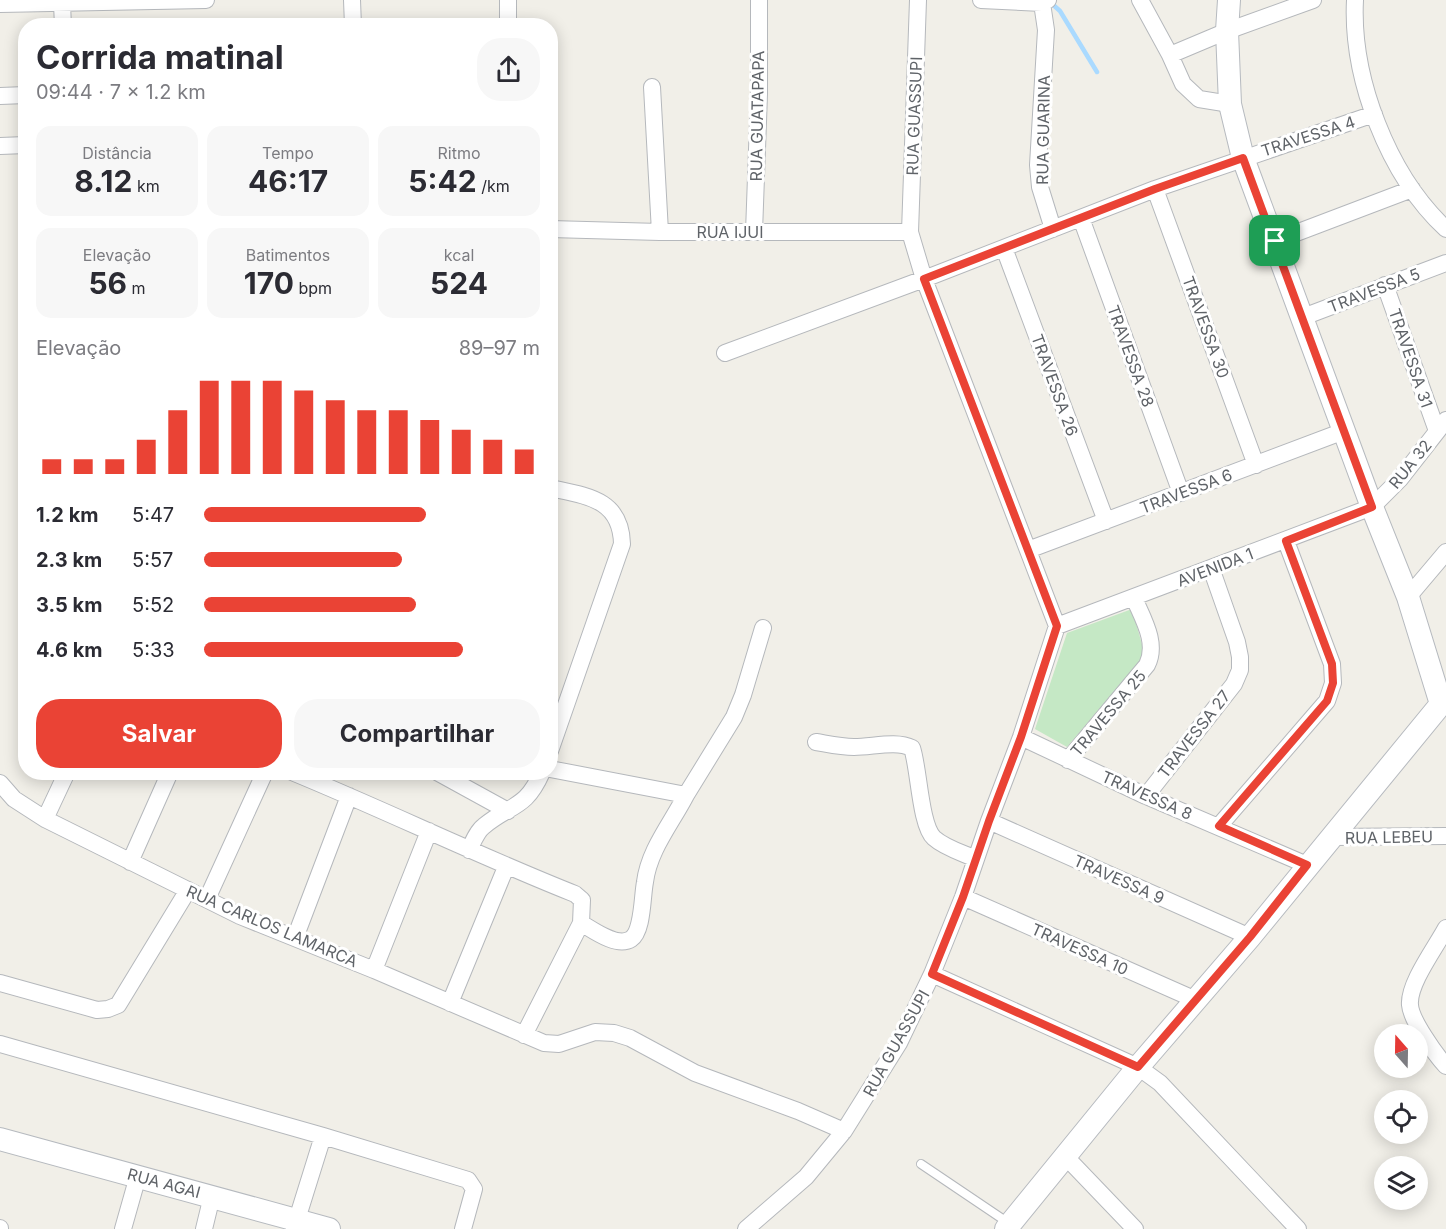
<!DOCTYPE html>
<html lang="pt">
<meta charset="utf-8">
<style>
:root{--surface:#fff;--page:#f7f7f7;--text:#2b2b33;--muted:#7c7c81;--accent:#ea4335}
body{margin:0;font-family:Inter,sans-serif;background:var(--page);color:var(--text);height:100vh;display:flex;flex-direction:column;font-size:22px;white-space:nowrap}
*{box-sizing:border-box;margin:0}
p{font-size:20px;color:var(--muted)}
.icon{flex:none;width:33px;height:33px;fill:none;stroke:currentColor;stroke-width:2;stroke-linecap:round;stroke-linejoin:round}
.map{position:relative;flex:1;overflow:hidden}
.side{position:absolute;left:18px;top:18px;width:540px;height:762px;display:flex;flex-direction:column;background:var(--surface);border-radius:24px;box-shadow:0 3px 15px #0003}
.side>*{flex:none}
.needle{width:39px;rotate:340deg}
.buttons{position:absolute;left:1374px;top:1024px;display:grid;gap:12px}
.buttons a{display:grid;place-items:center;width:54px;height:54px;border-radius:50%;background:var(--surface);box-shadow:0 3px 15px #0003;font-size:30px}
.pin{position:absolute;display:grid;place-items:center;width:51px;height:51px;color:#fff;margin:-26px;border-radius:12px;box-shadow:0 3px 9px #0006}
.round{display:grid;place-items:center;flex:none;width:63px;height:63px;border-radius:24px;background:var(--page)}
.headline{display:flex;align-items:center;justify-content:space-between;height:102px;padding:0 18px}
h1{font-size:33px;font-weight:700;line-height:45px}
.figures{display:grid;grid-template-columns:repeat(3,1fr);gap:9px;height:102px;padding:6px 18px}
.figures div{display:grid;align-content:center;border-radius:15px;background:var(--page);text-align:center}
.figures b{font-size:30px;font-weight:700}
.figures small{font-size:16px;font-weight:400}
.figures p{font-size:16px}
.chart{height:168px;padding:12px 18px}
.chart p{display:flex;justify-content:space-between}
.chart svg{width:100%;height:108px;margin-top:6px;stroke:var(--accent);stroke-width:6}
.action{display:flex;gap:12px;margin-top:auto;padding:12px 18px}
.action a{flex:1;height:69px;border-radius:24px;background:var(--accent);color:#fff;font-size:24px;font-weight:700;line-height:69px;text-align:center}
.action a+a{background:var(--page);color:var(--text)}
ul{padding:0 18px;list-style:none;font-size:20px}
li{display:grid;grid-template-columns:96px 72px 1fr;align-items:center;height:45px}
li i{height:15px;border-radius:8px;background:var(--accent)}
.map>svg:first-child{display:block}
.green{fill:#c5e8c5}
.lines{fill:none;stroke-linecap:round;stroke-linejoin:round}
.stream{stroke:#aadaff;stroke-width:4.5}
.lane-casing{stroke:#b5b8bc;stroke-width:10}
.street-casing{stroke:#b5b8bc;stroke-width:18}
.secondary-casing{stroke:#b6babf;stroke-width:24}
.lane{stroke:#fff;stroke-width:8}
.street{stroke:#fff;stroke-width:16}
.secondary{stroke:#fff;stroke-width:22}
.route-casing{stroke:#fff;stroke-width:12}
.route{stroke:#ea4335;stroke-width:8}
.labels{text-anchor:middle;stroke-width:6;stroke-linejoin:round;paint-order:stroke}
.street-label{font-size:16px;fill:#5f6368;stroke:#fff}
</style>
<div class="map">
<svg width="1446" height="1229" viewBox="0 0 1446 1229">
<rect width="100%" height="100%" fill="#f1efe8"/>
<!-- green -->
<path class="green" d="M1132,609l13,46 -78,92 -32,-18 32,-96z"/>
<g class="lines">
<!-- stream -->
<path class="stream" d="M1050,2l10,9 37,61"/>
<!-- lane casing -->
<g class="lane-casing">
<path id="lane" d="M921,1164l89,60"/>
</g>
<!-- street casing -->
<g class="street-casing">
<path id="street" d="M352,0l1,26
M508,0v26
M981,0l61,3 6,-3
M1140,0l30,55 13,29 16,15 31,5
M1355,0c-4,78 33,175 91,229
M1042,3l4,27 -8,135 2,22 13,42
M0,4l206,-4
M62,4l1,22
M1170,55l57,-24 86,-31
M652,87l8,145
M0,96l26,-1
M0,146l26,-1
M1155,189l101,276
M1081,218l100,275
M550,229l110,3h250
M754,232l5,-138v-94
M1275,241l137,-52
M1004,248l102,273
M1385,285l52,146
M1303,317l143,-54
M725,353l199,-74 231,-90 219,-75
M550,488c37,8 71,11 72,56l-72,207
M1028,550l316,-119
M1408,597l38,-45
M1057,626l315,-119 28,-28 46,-59
M1021,737l125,59 161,69
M816,742c12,2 25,5 38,5 19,0 42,-7 58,1 7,20 8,77 22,90 11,10 29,15 42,21
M1068,760l79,-95c11,-22 -4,-46 -13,-67
M550,769l136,26c-15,29 -37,55 -41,87 -3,15 -2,49 -14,57 -14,9 -38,-9 -50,-16
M292,772c95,39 187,84 283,122l7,6 -1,23 -57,112
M437,772l71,39
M0,783l14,16 31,20 195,97 134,54 170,73 15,1 36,-12 19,1 16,5 65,35 103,38 46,20
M686,795l48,-78 9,-22 20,-67
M1146,796l88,-112 6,-14v-13l-3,-15 -26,-74
M45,819l22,-47
M989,821l261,116
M1219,826l108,-125 6,-18 -1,-19 -46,-123
M1331,837l115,-1
M469,850c4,-8 8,-19 15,-24 28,-23 41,-16 58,-54
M130,862l40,-90
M963,897l233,103
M207,899l58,-127
M1446,928c-10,19 -38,56 -36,77 1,15 25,49 36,61
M295,938l54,-142
M374,970l55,-139
M932,974l206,93 22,16 138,146
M0,983l97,27 11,-1 10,-4 70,-115
M450,1003l56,-136
M0,1044l323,92 145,44 6,9 -11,40
M1065,1156l70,73
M0,1228v1
M123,1229l15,-53
M204,1229l8,-33
M294,1229l29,-93
M746,1229l60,-52 38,-46 55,-88 33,-69 31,-77 26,-76 32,-84 36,-111 -133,-347 -14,-47 8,-232"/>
</g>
<!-- secondary casing -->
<g class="secondary-casing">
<path id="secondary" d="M0,1139l329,90
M1006,1229l132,-162 112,-130 191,-233 -33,-107 -36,-90 -129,-349 -13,-54 -3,-73 2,-31"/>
</g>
<!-- lane -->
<use href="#lane" class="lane"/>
<!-- street -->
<use href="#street" class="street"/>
<!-- secondary -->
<use href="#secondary" class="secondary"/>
</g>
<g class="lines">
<!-- route casing -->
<g class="route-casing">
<path id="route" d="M1243,158l129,349 -86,34 46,123 1,19 -6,18 -108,125 88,39 -57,72 -112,130 -206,-93 31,-77 26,-76 32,-84 36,-111 -133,-347 231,-90z"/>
</g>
<!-- route -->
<use href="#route" class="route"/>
</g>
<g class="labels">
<!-- street labels -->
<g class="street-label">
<text transform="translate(757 116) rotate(-89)" y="6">RUA GUATAPAPA</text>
<text transform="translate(914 116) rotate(-88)" y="6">RUA GUASSUPI</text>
<text transform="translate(1043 130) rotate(-89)" y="6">RUA GUARINA</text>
<text transform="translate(1308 136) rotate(-18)" y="6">TRAVESSA 4</text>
<text x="730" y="238">RUA IJUI</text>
<text transform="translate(1374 290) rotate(-21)" y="6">TRAVESSA 5</text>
<text transform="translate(1206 327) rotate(70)" y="6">TRAVESSA 30</text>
<text transform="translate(1131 356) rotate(70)" y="6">TRAVESSA 28</text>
<text transform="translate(1411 358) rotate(71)" y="6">TRAVESSA 31</text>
<text transform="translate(1055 385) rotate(70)" y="6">TRAVESSA 26</text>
<text transform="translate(1410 464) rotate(-51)" y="6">RUA 32</text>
<text transform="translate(1186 491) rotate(-21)" y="6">TRAVESSA 6</text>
<text transform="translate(1215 567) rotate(-21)" y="6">AVENIDA 1</text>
<text transform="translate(1108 713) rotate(-50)" y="6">TRAVESSA 25</text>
<text transform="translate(1194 734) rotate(-52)" y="6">TRAVESSA 27</text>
<text transform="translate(1147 795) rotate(24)" y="6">TRAVESSA 8</text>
<text transform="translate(1389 837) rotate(-1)" y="6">RUA LEBEU</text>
<text transform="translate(1119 879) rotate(24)" y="6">TRAVESSA 9</text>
<text transform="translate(272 926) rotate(23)" y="6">RUA CARLOS LAMARCA</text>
<text transform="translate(1080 949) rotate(24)" y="6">TRAVESSA 10</text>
<text transform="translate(896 1043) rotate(-61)" y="6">RUA GUASSUPI</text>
<text transform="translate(164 1183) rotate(15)" y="6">RUA AGAI</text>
</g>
</g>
</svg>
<div class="buttons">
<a><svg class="needle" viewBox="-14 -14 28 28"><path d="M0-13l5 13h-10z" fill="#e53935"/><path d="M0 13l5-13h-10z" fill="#7c7c81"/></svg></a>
<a><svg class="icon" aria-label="locate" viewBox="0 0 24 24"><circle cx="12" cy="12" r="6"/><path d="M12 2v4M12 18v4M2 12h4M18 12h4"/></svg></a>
<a><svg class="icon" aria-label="layers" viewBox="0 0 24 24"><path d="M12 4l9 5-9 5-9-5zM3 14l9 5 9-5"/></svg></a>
</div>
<div class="pin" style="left:1275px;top:241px;background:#1e9e55"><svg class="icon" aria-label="arrive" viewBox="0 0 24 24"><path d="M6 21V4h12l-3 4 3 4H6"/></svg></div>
<section class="side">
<div class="headline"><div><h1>Corrida matinal</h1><p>09:44 · 7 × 1.2 km</p></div><a class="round"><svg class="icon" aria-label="share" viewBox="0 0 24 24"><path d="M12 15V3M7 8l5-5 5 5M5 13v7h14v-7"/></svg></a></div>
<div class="figures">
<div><p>Distância</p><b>8.12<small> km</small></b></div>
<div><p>Tempo</p><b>46:17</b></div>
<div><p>Ritmo</p><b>5:42<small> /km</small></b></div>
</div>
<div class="figures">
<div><p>Elevação</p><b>56<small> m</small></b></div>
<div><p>Batimentos</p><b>170<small> bpm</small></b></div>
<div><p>kcal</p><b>524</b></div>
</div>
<div class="chart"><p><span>Elevação</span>89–97 m</p>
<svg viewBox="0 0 160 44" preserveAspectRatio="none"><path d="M5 44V38M15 44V38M25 44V38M35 44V30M45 44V18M55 44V6M65 44V6M75 44V6M85 44V10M95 44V14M105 44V18M115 44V18M125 44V22M135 44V26M145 44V30M155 44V34"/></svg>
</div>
<ul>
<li><b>1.2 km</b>5:47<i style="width:66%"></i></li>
<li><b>2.3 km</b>5:57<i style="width:59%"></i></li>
<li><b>3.5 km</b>5:52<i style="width:63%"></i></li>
<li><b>4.6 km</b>5:33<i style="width:77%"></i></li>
</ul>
<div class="action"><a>Salvar</a><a>Compartilhar</a></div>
</section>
</div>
